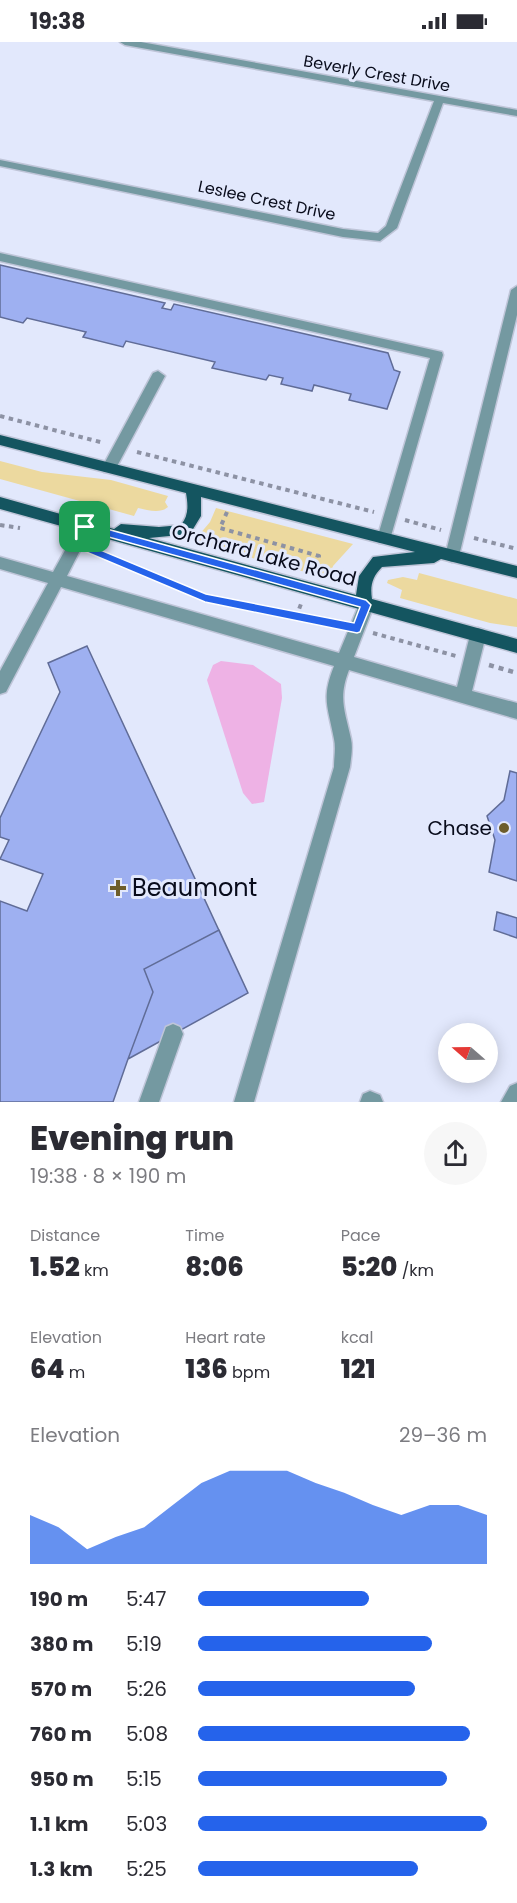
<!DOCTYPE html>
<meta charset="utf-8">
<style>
:root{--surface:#fff;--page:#f7f7f7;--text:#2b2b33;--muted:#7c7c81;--accent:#2563eb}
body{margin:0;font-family:Poppins,sans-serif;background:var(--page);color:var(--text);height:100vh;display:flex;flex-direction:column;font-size:22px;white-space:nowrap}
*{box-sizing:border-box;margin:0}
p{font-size:20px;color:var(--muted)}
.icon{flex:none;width:33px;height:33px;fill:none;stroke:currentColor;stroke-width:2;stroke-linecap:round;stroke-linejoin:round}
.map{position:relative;height:1060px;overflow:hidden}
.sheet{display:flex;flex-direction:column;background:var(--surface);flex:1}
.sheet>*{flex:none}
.needle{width:39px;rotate:290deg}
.controls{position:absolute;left:438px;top:981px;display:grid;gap:12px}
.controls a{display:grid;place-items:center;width:60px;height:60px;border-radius:50%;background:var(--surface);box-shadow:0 3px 15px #0003;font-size:30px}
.pin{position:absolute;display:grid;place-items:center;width:51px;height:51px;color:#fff;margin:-26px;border-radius:12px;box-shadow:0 3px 9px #0006}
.round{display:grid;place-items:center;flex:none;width:63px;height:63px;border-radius:32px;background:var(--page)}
.head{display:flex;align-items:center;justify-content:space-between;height:102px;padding:0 30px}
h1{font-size:33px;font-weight:800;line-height:45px}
.metrics{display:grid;grid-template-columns:repeat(3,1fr);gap:9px;height:102px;padding:6px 30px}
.metrics div{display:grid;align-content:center}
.metrics b{font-size:26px;font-weight:800}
.metrics small{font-size:16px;font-weight:400}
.metrics p{font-size:16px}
.chart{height:168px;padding:12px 30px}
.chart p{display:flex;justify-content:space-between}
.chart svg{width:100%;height:108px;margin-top:6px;fill:var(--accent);opacity:.7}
ul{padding:0 30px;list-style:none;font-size:20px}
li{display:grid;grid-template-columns:96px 72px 1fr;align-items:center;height:45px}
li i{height:15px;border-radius:8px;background:var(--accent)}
.status{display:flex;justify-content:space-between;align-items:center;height:42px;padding:0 30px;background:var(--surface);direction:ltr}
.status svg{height:16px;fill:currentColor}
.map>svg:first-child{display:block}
.green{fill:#ecd99f}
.water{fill:#eeb2e5}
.building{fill:#9eb0f1;stroke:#606c97;stroke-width:1.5}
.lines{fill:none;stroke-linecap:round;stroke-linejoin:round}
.minor-casing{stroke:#bfc5d8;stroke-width:3}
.major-casing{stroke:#bfc5d8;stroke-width:3}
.path-far1{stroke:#8d92a4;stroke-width:4;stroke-dasharray:4.5 4.5;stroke-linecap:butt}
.path{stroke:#8d92a4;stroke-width:4.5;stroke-dasharray:5 5;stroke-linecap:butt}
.minor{fill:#7499a1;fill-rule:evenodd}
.major{fill:#145560;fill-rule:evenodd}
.route{fill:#2563eb;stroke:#fff;stroke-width:1.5;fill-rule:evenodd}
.poi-dot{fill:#6d5d2b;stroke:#e2e8fc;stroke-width:2}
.labels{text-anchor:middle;stroke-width:6;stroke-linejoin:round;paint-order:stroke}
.far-street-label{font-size:16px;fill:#080b1b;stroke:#e2e8fc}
.street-label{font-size:20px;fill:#080b1b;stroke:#e2e8fc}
.poi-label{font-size:20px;fill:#080b1b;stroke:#e2e8fc;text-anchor:end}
.near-poi-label{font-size:24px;fill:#080b1b;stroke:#e2e8fc;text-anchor:start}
</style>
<div class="status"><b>19:38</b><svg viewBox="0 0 49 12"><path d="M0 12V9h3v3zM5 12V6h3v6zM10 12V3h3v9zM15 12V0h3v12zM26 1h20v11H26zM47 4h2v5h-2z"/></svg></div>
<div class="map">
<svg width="517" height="1060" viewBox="0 0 517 1060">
<rect width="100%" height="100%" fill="#e2e8fc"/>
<!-- green -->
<path class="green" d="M0,419l42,11 69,8 57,16 -3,6 3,5c-8,7 -20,3 -30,1l-4,8 -134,-37z
M216,466l137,36 -20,22 -2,13 -138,-37 17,-20z
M419,531l98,26v28l-27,-4 -90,-25 2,-8 -15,-7 1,-3 15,-3 14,3z"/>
<!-- water -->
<path class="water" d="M221,619l32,4 28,19 1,14 -18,104 -12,2 -9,-11 -36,-113 6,-15z"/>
<!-- building -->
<path class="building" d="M0,223l165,38 -3,5 9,2 3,-6 214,49 6,17 6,2 -13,37 -38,-9 2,-6 -37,-9 -2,6 -31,-7 2,-6 -14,-3 -3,5 -54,-12 3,-6 -89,-21 -3,6 -40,-10 3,-5 -59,-14 -4,5 -23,-6z
M87,604l161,347 -120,66 -15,43h-113v-201l27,10 16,-37 -43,-15 9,-19 -9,-3v-19l60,-126 -12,-29z
M510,729l7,2v108l-28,-9 6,-32 -8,-24 17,-16z
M497,870l20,6v20l-23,-8z
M219,888l29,63 -120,66 25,-67 -9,-23z"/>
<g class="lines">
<!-- minor casing -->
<g class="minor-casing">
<path id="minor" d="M120,0h21l376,68v6l-74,-13 -46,125 -17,13 -37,-4 -343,-71v-6l343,69 35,4 8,-7 48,-125 -309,-56z
M0,211l442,99 1,3 -54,188h-10l-2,-4 53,-181 -430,-97z
M517,244v29l-58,241 -2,4 -5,2 -5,-2 -2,-4 66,-266z
M158,329l7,5 -51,96h-10l-2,-4 2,-4 49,-91z
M85,479l5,2 2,4 -25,49 272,77 22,-53 5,-2 5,2 3,5 -20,52 103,30 13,-52 2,-5 6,-2 6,2 2,5 -14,56 45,12v16l-168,-49c-11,28 -4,41 2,69 2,9 0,19 -1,28l-96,335h-20l100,-335c0,-9 2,-19 0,-28 -6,-33 -13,-40 0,-73l-273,-79 -55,105 -6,2v-23l48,-88 -48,-14v-12l53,15 27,-49z
M173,982l7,3 3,7 -24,68h-20l27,-75z
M517,1041v19h-16l9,-16z
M370,1049l10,4 3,7h-23l3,-8z"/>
</g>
<!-- major casing -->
<g class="major-casing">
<path id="major" d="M0,393l517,131v12l-76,-19 -7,4 -52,4c-10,10 -12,19 -10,32l145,40v14l-517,-144v-12l114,32 7,-5 38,3 22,-2c8,-10 7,-20 5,-32l-186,-48zM201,455l214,55 -42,5 -14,19 -3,19 -207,-57 41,-4 11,-18z"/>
</g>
<!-- path-far1 -->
<path class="path-far1" d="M0,374l104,27
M137,410l237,60
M227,470l-7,16 99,28 -6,16
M405,478l36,10
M0,483l20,3
M474,496l43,11
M90,508l115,48 135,27
M296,575l5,-13
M373,591l83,23"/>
<!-- path -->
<path class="path" d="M489,623l28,8"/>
<!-- minor -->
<use href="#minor" class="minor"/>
<!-- major -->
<use href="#major" class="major"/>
</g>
<!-- route -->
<path class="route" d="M85,481l281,77 5,5 -11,27 -3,1 -152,-31 -133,-56 -1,-2 10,-20zM87,489l273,76 -6,16 -148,-29 -125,-52z"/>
<!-- markers -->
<g class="poi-dot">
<circle cx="504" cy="786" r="6"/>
<path d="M115 837h6v6h6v6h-6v6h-6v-6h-6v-6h6z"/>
</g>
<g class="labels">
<!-- far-street labels -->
<g class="far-street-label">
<text transform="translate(377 31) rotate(10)" y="6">Beverly Crest Drive</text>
<text transform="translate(267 158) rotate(12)" y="6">Leslee Crest Drive</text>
</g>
<!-- street labels -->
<g class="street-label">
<text transform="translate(264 513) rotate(15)" y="7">Orchard Lake Road</text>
</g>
<!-- poi labels -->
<g class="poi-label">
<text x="492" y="793">Chase</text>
</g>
<!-- near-poi labels -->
<g class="near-poi-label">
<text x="132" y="854">Beaumont</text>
</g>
</g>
</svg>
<div class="controls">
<a><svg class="needle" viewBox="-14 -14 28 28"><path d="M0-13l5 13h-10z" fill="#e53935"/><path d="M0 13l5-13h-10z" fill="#7c7c81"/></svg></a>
</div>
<div class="pin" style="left:85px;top:485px;background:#1e9e55"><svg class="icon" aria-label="arrive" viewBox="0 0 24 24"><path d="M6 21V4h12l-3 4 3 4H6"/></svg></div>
</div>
<section class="sheet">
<div class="head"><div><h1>Evening run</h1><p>19:38 · 8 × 190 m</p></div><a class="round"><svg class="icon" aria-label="share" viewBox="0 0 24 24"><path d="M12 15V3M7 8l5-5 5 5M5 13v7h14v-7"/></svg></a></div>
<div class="metrics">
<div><p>Distance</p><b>1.52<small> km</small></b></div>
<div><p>Time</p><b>8:06</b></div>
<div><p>Pace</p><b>5:20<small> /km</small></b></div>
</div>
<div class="metrics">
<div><p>Elevation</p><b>64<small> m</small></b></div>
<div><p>Heart rate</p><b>136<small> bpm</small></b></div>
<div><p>kcal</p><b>121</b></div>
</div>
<div class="chart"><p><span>Elevation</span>29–36 m</p>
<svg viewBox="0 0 160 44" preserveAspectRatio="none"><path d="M0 44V24L10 29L20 38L30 33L40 29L50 20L60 11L70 6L80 6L90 6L100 11L110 15L120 20L130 24L140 20L150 20L160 24V44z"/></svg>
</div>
<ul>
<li><b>190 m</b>5:47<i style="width:59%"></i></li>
<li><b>380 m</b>5:19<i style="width:81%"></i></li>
<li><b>570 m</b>5:26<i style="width:75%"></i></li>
<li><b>760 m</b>5:08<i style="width:94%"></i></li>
<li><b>950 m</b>5:15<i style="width:86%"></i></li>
<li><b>1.1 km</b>5:03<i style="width:100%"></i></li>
<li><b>1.3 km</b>5:25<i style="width:76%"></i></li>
</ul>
</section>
